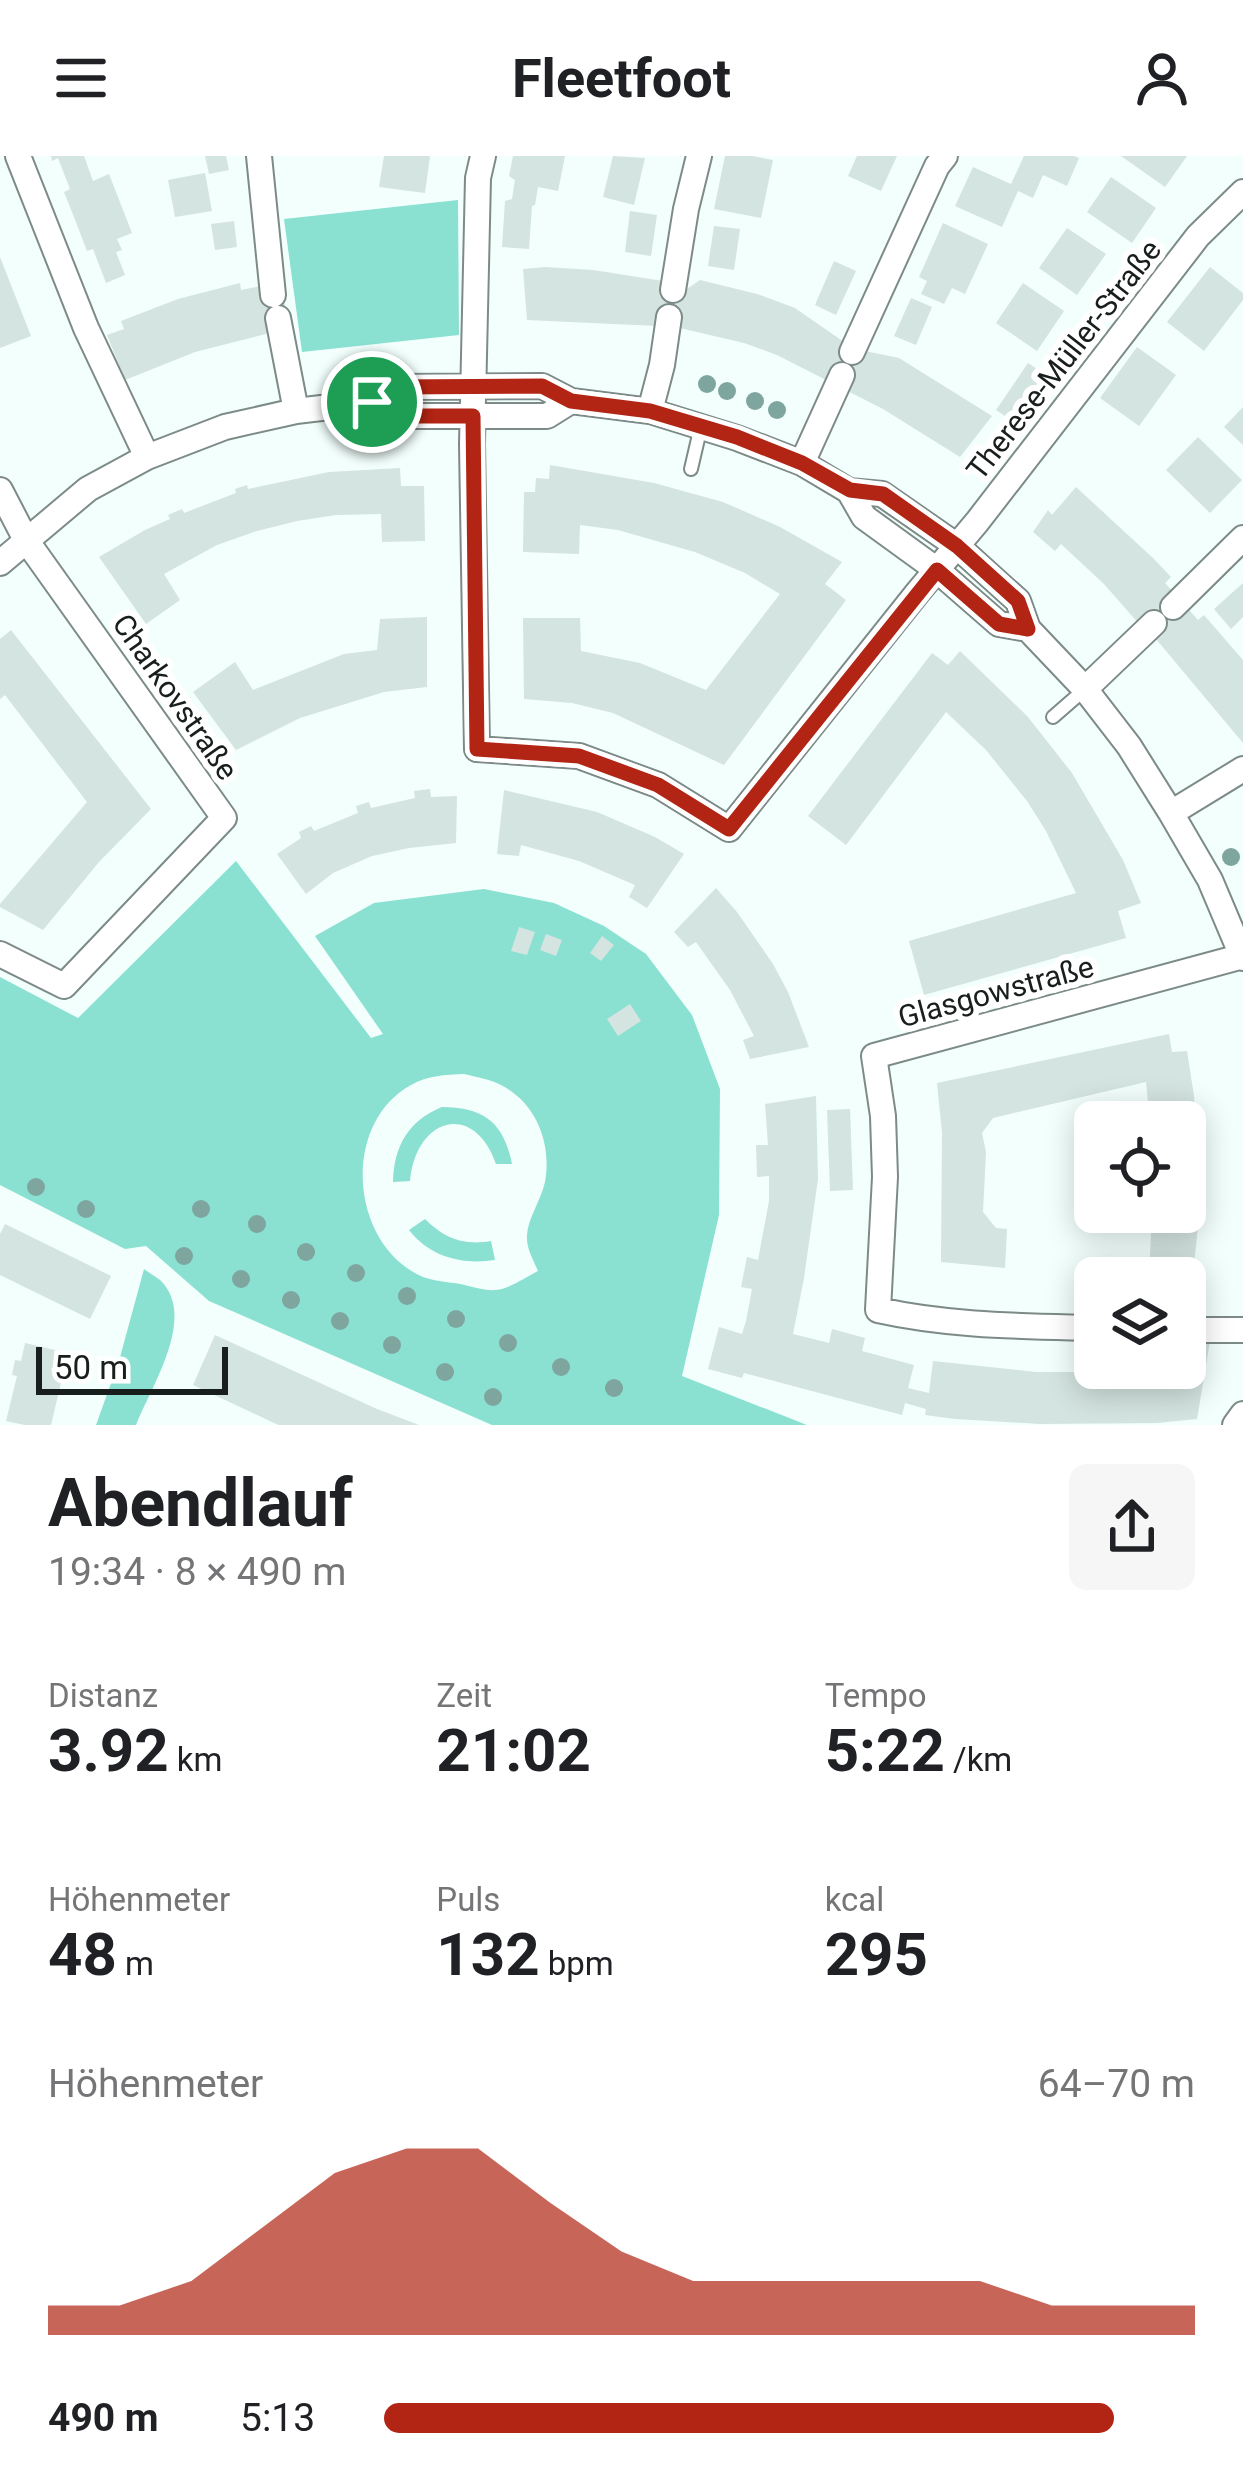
<!DOCTYPE html>
<html lang="de">
<meta charset="utf-8">
<style>
:root{--surface:#fff;--page:#f6f6f6;--text:#202124;--muted:#757577;--accent:#b22413}
body{margin:0;font-family:Roboto,sans-serif;background:var(--page);color:var(--text);height:100vh;display:flex;flex-direction:column;font-size:45px;white-space:nowrap}
*{box-sizing:border-box;margin:0}
p{font-size:39px;color:var(--muted)}
.icon{flex:none;width:66px;height:66px;fill:none;stroke:currentColor;stroke-width:2;stroke-linecap:round;stroke-linejoin:round}
.map{position:relative;height:1269px;overflow:hidden}
.side{display:flex;flex-direction:column;background:var(--surface);flex:1}
.side>*{flex:none}
.controls{position:absolute;left:1074px;top:945px;display:grid;gap:24px}
.controls a{display:grid;place-items:center;width:132px;height:132px;border-radius:18px;background:var(--surface);box-shadow:0 6px 30px #0003;font-size:60px}
.scale{position:absolute;left:36px;bottom:30px;width:192px;box-sizing:border-box;padding-left:12px;border:6px solid #181e1c;border-top:0;font-size:33px;line-height:42px;white-space:nowrap;color:#181e1c;-webkit-text-stroke:9px #fff;paint-order:stroke}
.pin{position:absolute;display:grid;place-items:center;width:102px;height:102px;color:#fff;margin:-51px;border:6px solid #fff;border-radius:50%;box-shadow:0 3px 12px #0007}
.round{display:grid;place-items:center;flex:none;width:126px;height:126px;border-radius:18px;background:var(--page)}
.summary{display:flex;align-items:center;justify-content:space-between;height:204px;padding:0 48px}
h1{font-size:66px;font-weight:700;line-height:90px}
.stats{display:grid;grid-template-columns:repeat(3,1fr);gap:18px;height:204px;padding:12px 48px}
.stats div{display:grid;align-content:center}
.stats b{font-size:60px;font-weight:700}
.stats small{font-size:33px;font-weight:400}
.stats p{font-size:33px}
.chart{height:336px;padding:24px 48px}
.chart p{display:flex;justify-content:space-between}
.chart svg{width:100%;height:216px;margin-top:12px;fill:var(--accent);opacity:.7}
ul{padding:0 48px;list-style:none;font-size:39px}
li{display:grid;grid-template-columns:192px 144px 1fr;align-items:center;height:90px}
li i{height:30px;border-radius:15px;background:var(--accent)}
header{display:flex;justify-content:space-between;align-items:center;height:156px;padding:0 48px;background:var(--surface);font-size:54px;font-weight:700}
.map>svg:first-child{display:block}
.green{fill:#8ae1d1;fill-rule:evenodd}
.building{fill:#d4e4e0}
.lines{fill:none;stroke-linecap:round;stroke-linejoin:round}
.lane-casing{stroke:#7d8b88;stroke-width:16}
.street-casing{stroke:#7d8b88;stroke-width:28}
.lane{stroke:#fff;stroke-width:12}
.street{stroke:#fff;stroke-width:24}
.tree{fill:#7fa59f}
.route-casing{stroke:#fff;stroke-width:24}
.route{stroke:#b22413;stroke-width:15}
.labels{text-anchor:middle;stroke-width:12;stroke-linejoin:round;paint-order:stroke}
.street-label{font-size:30px;fill:#181e1c;stroke:#fff}
</style>
<header><svg class="icon" aria-label="menu" viewBox="0 0 24 24"><path d="M4 6h16M4 12h16M4 18h16"/></svg>Fleetfoot<svg class="icon" aria-label="person" viewBox="0 0 24 24"><circle cx="12" cy="8" r="4"/><path d="M4 21q1-7 8-7t8 7"/></svg></header>
<div class="map">
<svg width="1243" height="1269" viewBox="0 0 1243 1269">
<rect width="100%" height="100%" fill="#f2fffc"/>
<!-- green -->
<path class="green" d="M458,44l1,135 -157,17 -18,-133z
M236,705l135,177 12,-4 -68,-98 59,-33 110,-14 70,14 50,23 42,28 46,61 28,74 -1,126 -37,161 125,49h-315l-283,-124 -63,-55 -21,3 -125,-64v-208l78,41zM464,918c12,3 26,5 37,11 35,18 51,58 44,97 -4,18 -17,36 -18,53 -1,13 6,24 11,36 -12,6 -29,18 -42,19 -11,1 -26,-4 -36,-6 -12,-2 -26,-3 -37,-7 -73,-31 -83,-153 -12,-192 17,-10 34,-10 53,-11z
M442,951c42,0 62,16 70,57h-16c-22,-63 -80,-47 -86,17l-17,1c1,-36 15,-61 49,-75z
M425,1063c19,19 38,27 66,22l4,19c-33,5 -65,-3 -86,-30z
M144,1113c5,4 11,7 16,11 38,36 -9,107 -24,145h-40l23,-64z"/>
<!-- building -->
<path class="building" d="M51,0h33l9,25 16,-7 23,59 -15,6 5,11 -6,2 9,23 -19,8 -13,-34 -6,2 -13,-34 -10,-25 6,-3 -12,-31 -6,3z
M205,0h21l3,14 -20,4z
M384,0h46l-5,37 -46,-6z
M513,0h52l-7,35 -20,-4 -3,18 -3,1 -3,43 -27,-2 3,-46 7,-2 3,-19 -6,-4z
M613,0l32,2 -11,47 -31,-8z
M725,0h27l21,4 -12,58 -47,-9z
M857,0h40l-16,35 -33,-15z
M1024,0h50l5,2 -12,28 -24,-11 -10,23 -15,-7 -16,36 -47,-21 18,-39 38,17z
M1121,0h66l-22,31z
M205,17l7,38 -37,6 -7,-37z
M1111,21l45,31 -24,35 -45,-31z
M630,55l27,4 -6,41 -26,-4z
M234,65l3,26 -22,3 -4,-26z
M943,67l45,21 -23,50 -13,-6 -8,16 -23,-10 6,-13 -8,-4z
M714,70l26,3 -6,41 -26,-4z
M1067,72l39,26 -29,41 -38,-27z
M0,101l31,79 -31,12z
M834,105l22,10 -20,44 -21,-10z
M545,111l48,3 70,11 21,10 16,-11 57,14 38,14 49,34 21,9 34,7 93,58 -32,41 -77,-48 -106,-54 -33,-12 -64,-15v-9l-23,7 -130,-6 -4,-51z
M1210,111l33,26v7l-39,51 -37,-29z
M240,127l1,7 20,-4 22,7 4,22 -17,18 -75,19 -70,28 -18,-45 17,-6 -3,-8 57,-22z
M1023,127l41,28 -27,40 -41,-28z
M911,142l21,9 -16,38 -22,-9z
M1137,191l39,28 -37,51 -39,-28z
M1028,207l21,14 -32,47 -21,-14z
M1243,251v38l-19,-18z
M1198,281l44,43 -32,33 -44,-43z
M550,309l104,18 69,19 57,25 62,35 -17,22 21,16 -122,165 -111,-52 -41,-10 -48,-4 -1,-81h57l1,33 59,12 66,27 74,-96 -35,-21 -50,-21 -77,-22 -38,-5 -1,29 -56,-2 1,-60h11l1,-14 13,1z
M400,312l1,18h23l1,55 -43,1 -1,-28 -45,1 -39,6 -40,10 -40,14 -53,29 16,26 -34,24 -47,-67 46,-27 25,-11 -2,-4 14,-6 2,4 52,-20 -1,-4 12,-4 1,4 81,-17z
M1076,331l78,72 17,18 -6,6 33,37 6,-5 39,45v83l-87,-104 6,-7 -15,-16 -8,8 -35,-40 -43,-40 -6,7 -22,-19 15,-22 4,5z
M1243,427v34l-12,12 -17,-20z
M427,461v70l-43,5 -84,26 -64,32 -43,-58 42,-30 18,28 91,-36 33,-4 3,-31z
M11,474l140,179 -52,53 -56,68 -43,-23v-3l87,-102 -82,-107 -5,4v-60z
M960,495l68,66 44,56 51,87 18,43 -23,8 8,27 -202,57 -15,-54 167,-48 -30,-62 -19,-30 -41,-51 -40,-38 -100,133 -38,-29 124,-163 16,12z
M430,633l1,8 26,-1 -1,47 -47,5 -37,8 -39,17 -27,21 -29,-40 24,-16 -2,-6 12,-6 3,5 44,-18 -2,-7 13,-4 2,6 44,-10 -1,-7z
M504,634l93,22 58,25 29,17 -37,54 -18,-11 6,-12 -56,-24 -58,-16 -2,11 -22,-2z
M716,732l21,24 36,52 15,28 21,55 -59,12 -7,-19 11,-4 -24,-46 -34,-48 -8,5 -14,-15z
M519,771l16,5 -8,23 -16,-4z
M546,778l16,6 -6,16 -16,-6z
M602,780l12,9 -13,16 -11,-8z
M630,848l11,17 -23,15 -11,-17z
M1169,878l3,18 15,-1 7,45 6,75 -1,46 -12,115h-2v-54h-36l3,-66h33v-90h-35l-4,-40 -153,36 -11,15 4,19 -3,60 13,16 11,1 -2,39 -64,-6 1,-129 -5,-50z
M816,940l2,83 -14,99 -11,56 36,9 3,-14 33,9 -3,13 52,14 -6,23 21,5 4,-32 103,11h100l22,-1v-3h27v-26l25,-1 -13,78 -40,4 -117,1 -85,-5 -30,-4 1,-6 -21,-6 -3,12 -158,-42 -2,5 -34,-9 11,-42 23,7 4,-13 6,-32 -11,-2 6,-30 11,3 11,-59v-25l-12,1 -1,-32h12l-3,-41z
M850,953l3,81 -23,1 -3,-81z
M5,1068l106,52 -21,43 -90,-44v-41z
M215,1179l162,74 42,16h-140l-5,-2 -81,-38z
M25,1187l43,10 -17,72h-26l-19,-4 11,-45 -5,-1 3,-15 6,1z"/>
<g class="lines">
<!-- lane casing -->
<g class="lane-casing">
<path id="lane" d="M691,313l10,-43
M1053,561l31,-27"/>
</g>
<!-- street casing -->
<g class="street-casing">
<path id="street" d="M18,0l68,172 61,129
M259,0l14,139
M483,0l-5,22 -6,266 5,305 102,7 79,29 71,44 189,-237 59,-70 221,-286 45,-44
M673,134l13,-81 13,-53
M278,162l18,93
M852,196l85,-186 8,-10
M372,246l25,14h150l24,-15
M650,255l12,-46 7,-48
M802,307l40,-88
M0,334l26,50 198,278 -160,168 -64,-32
M849,335l15,26 73,53 62,54 29,5
M0,407l88,-74 59,-32 78,-30 71,-16 76,-9 24,-15 146,-1 29,15 79,10 87,27 65,25 47,28 33,3 75,52 61,55 10,28 57,60 44,57 42,67 39,67 33,78
M1173,451l70,-69
M1085,533l69,-66
M1171,657l72,-44
M1095,1172c-74,-2 -145,-2 -217,-18l7,-133 -2,-61 -9,-60 369,-100
M1188,1174h55
M1235,1269l8,-11"/>
</g>
<!-- lane -->
<use href="#lane" class="lane"/>
<!-- street -->
<use href="#street" class="street"/>
</g>
<!-- trees -->
<g class="tree">
<circle cx="707" cy="228" r="9"/>
<circle cx="727" cy="235" r="9"/>
<circle cx="755" cy="245" r="9"/>
<circle cx="777" cy="254" r="9"/>
<circle cx="1231" cy="701" r="9"/>
<circle cx="36" cy="1031" r="9"/>
<circle cx="86" cy="1053" r="9"/>
<circle cx="201" cy="1053" r="9"/>
<circle cx="257" cy="1068" r="9"/>
<circle cx="306" cy="1096" r="9"/>
<circle cx="184" cy="1100" r="9"/>
<circle cx="356" cy="1117" r="9"/>
<circle cx="241" cy="1123" r="9"/>
<circle cx="407" cy="1140" r="9"/>
<circle cx="291" cy="1144" r="9"/>
<circle cx="456" cy="1163" r="9"/>
<circle cx="340" cy="1165" r="9"/>
<circle cx="508" cy="1187" r="9"/>
<circle cx="392" cy="1189" r="9"/>
<circle cx="561" cy="1211" r="9"/>
<circle cx="445" cy="1216" r="9"/>
<circle cx="614" cy="1232" r="9"/>
<circle cx="493" cy="1241" r="9"/>
</g>
<g class="lines">
<!-- route casing -->
<g class="route-casing">
<path id="route" d="M542,230l29,15 79,10 87,26 65,26 48,27 33,4 74,52 61,55 10,28 -29,-5 -62,-54 -208,259 -71,-44 -79,-29 -102,-7 -4,-333h-76l-25,-14 24,-15z"/>
</g>
<!-- route -->
<use href="#route" class="route"/>
</g>
<g class="labels">
<!-- street labels -->
<g class="street-label">
<text transform="translate(1064 204) rotate(-52)" y="10">Therese-Müller-Straße</text>
<text transform="translate(175 541) rotate(55)" y="10">Charkovstraße</text>
<text transform="translate(996 836) rotate(-15)" y="10">Glasgowstraße</text>
</g>
</g>
</svg>
<div class="controls">
<a><svg class="icon" aria-label="locate" viewBox="0 0 24 24"><circle cx="12" cy="12" r="6"/><path d="M12 2v4M12 18v4M2 12h4M18 12h4"/></svg></a>
<a><svg class="icon" aria-label="layers" viewBox="0 0 24 24"><path d="M12 4l9 5-9 5-9-5zM3 14l9 5 9-5"/></svg></a>
</div>
<div class="scale">50 m</div>
<div class="pin" style="left:372px;top:246px;background:#1e9e55"><svg class="icon" aria-label="arrive" viewBox="0 0 24 24"><path d="M6 21V4h12l-3 4 3 4H6"/></svg></div>
</div>
<section class="side">
<div class="summary"><div><h1>Abendlauf</h1><p>19:34 · 8 × 490 m</p></div><a class="round"><svg class="icon" aria-label="share" viewBox="0 0 24 24"><path d="M12 15V3M7 8l5-5 5 5M5 13v7h14v-7"/></svg></a></div>
<div class="stats">
<div><p>Distanz</p><b>3.92<small> km</small></b></div>
<div><p>Zeit</p><b>21:02</b></div>
<div><p>Tempo</p><b>5:22<small> /km</small></b></div>
</div>
<div class="stats">
<div><p>Höhenmeter</p><b>48<small> m</small></b></div>
<div><p>Puls</p><b>132<small> bpm</small></b></div>
<div><p>kcal</p><b>295</b></div>
</div>
<div class="chart"><p><span>Höhenmeter</span>64–70 m</p>
<svg viewBox="0 0 160 44" preserveAspectRatio="none"><path d="M0 44V38L10 38L20 33L30 22L40 11L50 6L60 6L70 17L80 27L90 33L100 33L110 33L120 33L130 33L140 38L150 38L160 38V44z"/></svg>
</div>
<ul>
<li><b>490 m</b>5:13<i style="width:90%"></i></li>
</ul>
</section>
